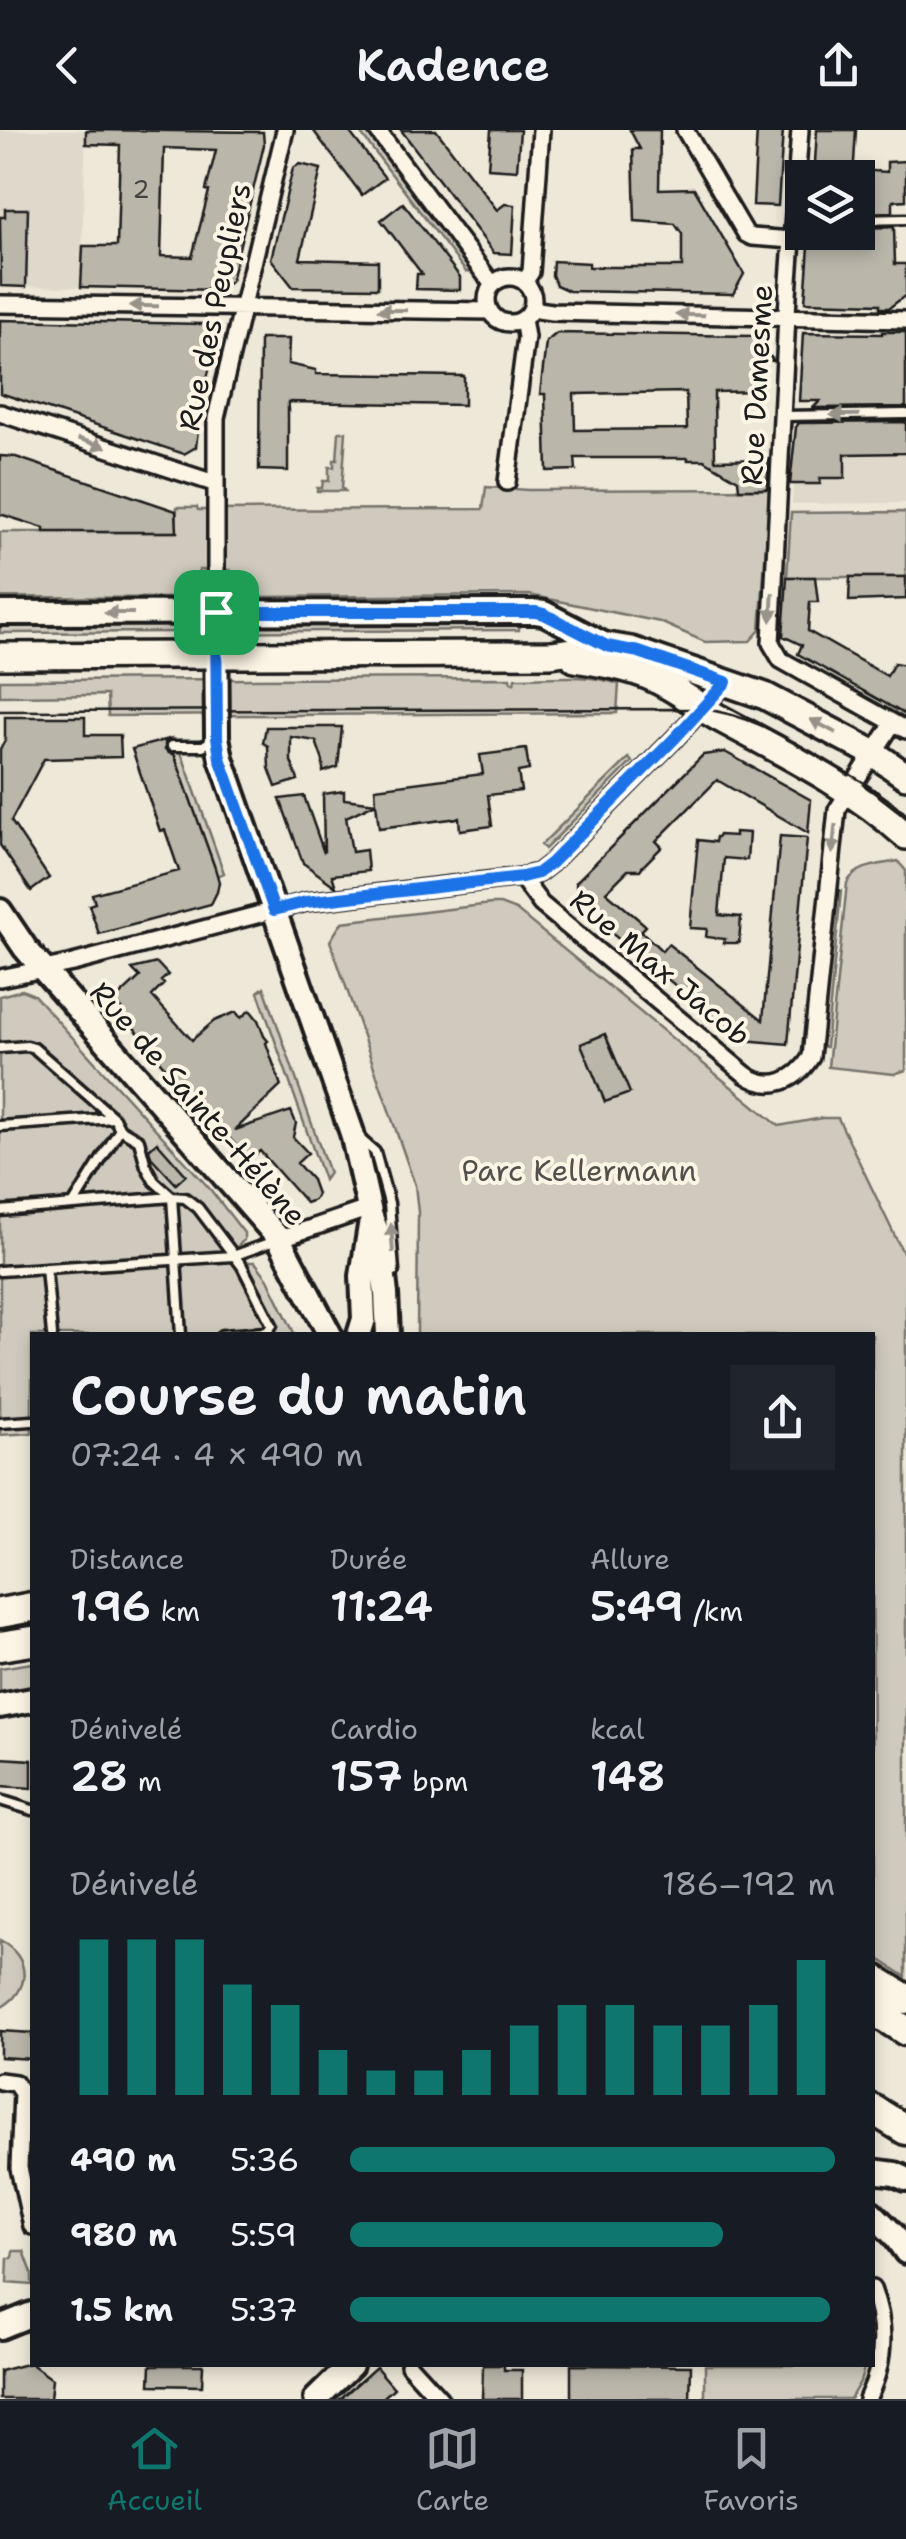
<!DOCTYPE html>
<html lang="fr">
<meta charset="utf-8">
<style>
:root{--surface:#171b24;--page:#20242c;--text:#f1f3f6;--muted:#9ea1a6;--line:#363941;--accent:#0f766e}
body{margin:0;font-family:"Shantell Sans",sans-serif;background:var(--page);color:var(--text);height:100vh;display:flex;flex-direction:column;font-size:38px;white-space:nowrap}
*{box-sizing:border-box;margin:0}
p{font-size:32px;color:var(--muted)}
.icon{flex:none;width:55px;height:55px;fill:none;stroke:currentColor;stroke-width:2;stroke-linecap:round;stroke-linejoin:round}
.map{position:relative;flex:1;overflow:hidden}
.drawer{position:absolute;left:30px;top:1202px;width:845px;height:1035px;display:flex;flex-direction:column;background:var(--surface);border-radius:0px;box-shadow:0 5px 15px #0003}
.drawer>*{flex:none}
.fabs{position:absolute;left:785px;top:30px;display:grid;gap:20px}
.fabs a{display:grid;place-items:center;width:90px;height:90px;border-radius:0px;background:var(--surface);box-shadow:0 5px 15px #0003;font-size:50px}
.pin{position:absolute;display:grid;place-items:center;width:85px;height:85px;color:#fff;margin:-42px;border-radius:20px;box-shadow:0 5px 15px #0006}
.round{display:grid;place-items:center;flex:none;width:105px;height:105px;border-radius:0px;background:var(--page)}
.summary{display:flex;align-items:center;justify-content:space-between;height:170px;padding:0 40px}
h1{font-size:55px;font-weight:600;line-height:75px}
.stats{display:grid;grid-template-columns:repeat(3,1fr);gap:15px;height:170px;padding:10px 40px}
.stats div{display:grid;align-content:center}
.stats b{font-size:42px;font-weight:600}
.stats small{font-size:28px;font-weight:400}
.stats p{font-size:28px}
.chart{height:280px;padding:20px 40px}
.chart p{display:flex;justify-content:space-between}
.chart svg{width:100%;height:180px;margin-top:10px;stroke:var(--accent);stroke-width:6}
ul{padding:0 40px;list-style:none;font-size:32px}
li{display:grid;grid-template-columns:160px 120px 1fr;align-items:center;height:75px}
li i{height:25px;border-radius:12px;background:var(--accent)}
header{display:flex;justify-content:space-between;align-items:center;height:130px;padding:0 40px;background:var(--surface);font-size:45px;font-weight:600}
.tabs{display:flex;justify-content:space-around;align-items:center;height:140px;border-top:2px solid var(--line);background:var(--surface);font-size:28px;color:var(--muted)}
.tabs a{display:grid;justify-items:center;gap:5px}
.tabs .on{color:var(--accent)}
.map>svg:first-child{display:block}
.built{fill:#ded9cb}
.green{fill:#cfcabd;stroke:#76736c;stroke-width:2.5}
.building{fill:#bab6aa;stroke:#1c1c1c;stroke-width:2.5;fill-rule:evenodd}
.lines{fill:none;stroke-linecap:round;stroke-linejoin:round}
.lane-casing{stroke:#1c1c1c;stroke-width:15}
.street-casing{stroke:#1c1c1c;stroke-width:22}
.secondary-casing{stroke:#1c1c1c;stroke-width:30}
.primary-casing{stroke:#1c1c1c;stroke-width:32}
.highway-casing{stroke:#1c1c1c;stroke-width:35}
.lane{stroke:#fcf5e5;stroke-width:8}
.street{stroke:#fcf5e5;stroke-width:15}
.secondary{stroke:#fcf5e5;stroke-width:22}
.primary{stroke:#fcf5e5;stroke-width:25}
.highway{stroke:#fcf5e5;stroke-width:28}
.tram{stroke:#1c1c1c;stroke-width:2.5}
.primary-bridge-casing{stroke:#1c1c1c;stroke-width:32;stroke-linecap:butt}
.primary-bridge{stroke:#fcf5e5;stroke-width:25}
.oneway{fill:#97938b}
.route-casing{stroke:#fff;stroke-width:20}
.route{stroke:#1a73e8;stroke-width:12}
.labels{text-anchor:middle;stroke-width:8;stroke-linejoin:round;paint-order:stroke}
.number-label{font-size:25px;fill:#444240}
.street-label{font-size:30px;fill:#1c1c1c;stroke:#fcf5e5}
.park-label{font-size:30px;fill:#52504c;stroke:#fcf5e5}
</style>
<header><svg class="icon" aria-label="back" viewBox="0 0 24 24"><path d="M15 5l-7 7 7 7"/></svg>Kadence<svg class="icon" aria-label="share" viewBox="0 0 24 24"><path d="M12 15V3M7 8l5-5 5 5M5 13v7h14v-7"/></svg></header>
<div class="map">
<svg width="906" height="2269" viewBox="0 0 906 2269">
<rect width="100%" height="100%" fill="#eee8d9"/>
<filter id="ink" filterUnits="userSpaceOnUse"><feTurbulence type="fractalNoise" baseFrequency=".01" numOctaves="2"/><feDisplacementMap in="SourceGraphic" scale="20" xChannelSelector="R" yChannelSelector="G"/><feConvolveMatrix kernelMatrix="1 2 1 2 8 2 1 2 1" color-interpolation-filters="sRGB"/></filter>
<g filter="url(#ink)">
<!-- built -->
<path class="built" d="M0,0h86l-5,157 -81,-1z
M906,291v82l-114,1 4,-77 3,-4z"/>
<!-- green -->
<path class="green" d="M358,0h7l107,141 -6,1z
M339,302h7l-4,56 3,3h-28v-3h5l1,-7h6v-14h5v-7h3z
M486,357l42,3 242,-1 -10,141 -10,11 -45,1 -45,-20 -131,-27 -277,2 -22,-27h-31l-1,5 -18,23 -180,-1v-65h176l1,-25h20l1,3 285,-1z
M906,382v65h-119l4,-64z
M519,492v8l-519,3v-8z
M510,548l1,4 3,1 1,-5c34,0 72,-5 104,6l-2,29 -509,3 -1,-21 -107,1v-16z
M173,620l8,2 43,121 -7,3z
M629,628l3,4 -87,87 -4,-4z
M898,731l8,10v199l-12,4 -66,-7 19,-184c10,-18 32,-18 51,-22z
M836,761h5l-15,156 -5,-1z
M491,774h9l16,6 263,216 43,-8h16l68,141v718l-33,-22 -1,-620h-455l1,-123 -3,-27 -85,-244 12,-19z
M264,857l65,186 -5,7 -66,-188z
M22,860l12,5 176,194 34,44v7l-8,8 11,14h8l13,17 27,56h-263v98l-32,2v-439z
M32,1533v24l-32,6v-25z
M0,1811c32,16 31,51 0,67z
M13,2121h11l8,22v12l-25,-2 1,-25h4z
M705,2235h160l-5,17 -10,17h-145z"/>
<!-- building -->
<path class="building" d="M86,0l177,2 1,13 -33,136 -11,9 -139,-3 2,-41h34l3,-101 -34,-1zM164,18l52,2 -10,40 3,1 -17,66 -31,-1z
M313,0h35l37,48 -23,17z
M401,0h35l61,80 8,-6 10,1 -3,49 -18,-1z
M491,0h29l-3,40 -29,-2z
M630,0h30l-1,59 35,-1 50,86 -11,20 -164,-3 -13,-6 -4,-10 1,-14 36,2v4h93v-33l-7,-10 -40,-3 -2,-72h7z
M757,0h26l-5,76 -25,-1z
M817,0h39l-3,48h-39z
M906,31v39l-13,1v11l-35,1v-43l29,2v-10z
M300,34l21,5 -21,90 78,2v27l-85,-1 -22,-28 22,-91z
M403,73l57,74v13l-44,-1 1,-15h5l-41,-54z
M5,79h23l-2,78 -25,-1 -1,-69h5z
M858,98l36,-1 1,37h11v31l-17,13h-9v-4l-75,-2 5,-70h48z
M0,190l203,4 13,17 -15,63 -5,43 -12,7 -184,-61z
M882,202h24v75l-93,1 7,-7h-21l4,-68 79,1z
M557,203l196,3 21,25 -12,-1 1,31 -49,1 1,68 54,-1 -2,30h-28l-1,-9 -34,-20h-16v-2h-113l1,12 -29,1 -2,-77h-5l6,-52zM686,262l1,37 -112,1 -1,-36z
M260,209h29l-1,25 28,6v4l148,2v29l-176,-3v69l-29,-1z
M906,292v31l-61,1v24h-25v6h-30l6,-57 3,-4z
M0,326l16,1 160,54 1,21h-133v-4l-44,-14z
M787,447h28l3,25h-8l-2,29 79,45 7,-13 12,2v50l-108,-61 4,-9 -19,-9z
M850,447h56v22l-57,2z
M5,587h80v18h35l1,22 -77,2 -33,62 38,57 -18,13 -31,-46v-96l5,-9z
M266,597h76l-4,40 -15,5v-11l-7,-20 -25,-4v24l7,19 -22,7 -7,-19 -1,-22 -5,-3z
M169,609l-4,4v6l4,4 5,1 41,114 4,14 -2,10 -6,12 -112,30 -10,-29 6,-2 -3,-9 87,-23 -14,-41 -5,1 -28,-82z
M526,619l3,21 -11,2 3,19 -33,4 4,31 -32,4 -1,-12 -80,10 -3,-25 -30,14 6,35 14,-2 2,21 -36,4 4,12 -33,-24 -23,-64 24,-3 20,57 -1,-59 21,-3v8l32,4 -1,-15 108,-14 -3,-19z
M725,622l86,48 -3,33 -91,-53 -61,61 6,6 -20,20 -2,3h-12l-22,22 38,32 2,2 -5,5 21,20 6,-7 95,76 17,-184 27,2 -19,206 -46,-4 -165,-135 -1,-23 127,-127z
M735,702l14,1 -2,27 -23,-2 -5,57 22,2 -2,26h-15l1,-4 -19,-2 1,-8 -17,-1 8,-88 17,2 1,-5h2l1,-2 16,1z
M157,833l11,12 -7,6 3,3 -12,12 40,44 22,-19 22,-9 5,6 9,-8 8,10 6,16 4,5 -2,2 15,43 -46,44 56,-19 5,12 -3,14 15,16 -11,10 15,17 5,14 -3,6 -8,3 -46,-52 -11,9 -108,-120 2,-2 -23,-26 2,-2 -8,-9 26,-24 -8,-8z
M605,904l25,59 -25,9 -24,-58z
M157,1012l29,33 -10,9 -25,-27 -2,-8z
M0,1628l32,2v28l-32,-2z
M0,1901l32,2v26l-32,-2z
M30,2233l22,16 -2,20h-50v-28z
M151,2235h52l-1,21 -52,-1z
M483,2235h21v5h18v29h-40z
M571,2235l120,1 -1,33h-119z
M376,2237l18,21 -9,8 -3,3h-42z"/>
<g class="lines">
<!-- lane casing -->
<g class="lane-casing">
<path id="lane" d="M858,90l48,-1
M783,286l123,-2
M172,616h31l12,-8
M0,918l27,-2 7,2 80,70 6,11 19,11 7,26 8,15 18,16 13,1 13,10 44,58 30,59 -5,7 -45,3
M0,996l114,-8
M360,1009l15,13 14,51 5,68
M73,1075l47,-76
M0,1081l172,-14 9,138
M46,1138l6,67
M0,1141l233,-15 44,-16
M0,1293l32,-2
M0,1670l32,10"/>
</g>
<!-- street casing -->
<g class="street-casing">
<path id="street" d="M377,0l116,155
M685,0l61,104 6,3 40,3
M800,0l-12,165 -17,348 10,17 125,70
M487 170a23 23 0 1 1 46 0a23 23 0 1 1-46 0Z
M525,151l6,-9 10,-142
M0,174l490,7
M531,179l21,3 354,8
M0,283l214,70
M507,352l19,-145 -3,-18
M216,482v-194l69,-288
M521,747l20,27 205,171c25,17 50,6 65,-18l26,-247 56,-87
M0,848l73,-15 233,-61 215,-25 17,-4 13,-10 124,-125 51,-56
M279,1109l91,-31
M0,1951l15,2 7,10 -3,75 13,58
M409,2235l31,34
M867,2269c18,-36 20,-72 5,-110"/>
</g>
<!-- secondary casing -->
<g class="secondary-casing">
<path id="secondary" d="M216,482l1,125 4,21 131,375 19,84 8,19 7,58 2,41
M0,483l536,-1 8,1 63,33
M0,781l25,37 18,21 236,270 51,96
M359,1205l5,-16 -2,-43 8,-50
M0,1576l32,-6
M872,2041l23,3 11,5
M872,2083l22,22 12,17
M0,2197l32,-13
M316,2269l35,-34"/>
</g>
<!-- primary casing -->
<g class="primary-casing">
<path id="primary" d="M237,525l314,-1 56,-8 24,4 134,46 108,57 33,23
M0,526l194,-1
M575,529c25,4 52,8 75,18 24,10 45,27 67,40 66,36 133,68 189,119"/>
</g>
<!-- highway casing -->
<g class="highway-casing">
<path id="highway" d="M0,1483l32,-6
M0,1516l32,-5
M872,1848l34,21
M872,1879l34,22
M872,1979l34,21"/>
</g>
<!-- lane -->
<use href="#lane" class="lane"/>
<!-- street -->
<use href="#street" class="street"/>
<!-- secondary -->
<use href="#secondary" class="secondary"/>
<!-- primary -->
<use href="#primary" class="primary"/>
<!-- highway -->
<use href="#highway" class="highway"/>
<!-- tram -->
<path class="tram" d="M0,581l702,-2c47,5 85,29 125,52 28,16 55,31 79,53"/>
<!-- primary-bridge casing -->
<g class="primary-bridge-casing">
<path id="primary-bridge" d="M194,525h43"/>
</g>
<!-- primary-bridge -->
<use href="#primary-bridge" class="primary-bridge"/>
</g>
<!-- one-way arrows -->
<defs><path id="oneway-solid" d="M-6-.8H1V-3.2L6.5 0L1 3.2V.8H-6Z" transform="scale(2.5)"/></defs>
<g class="oneway">
<use href="#oneway-solid" transform="translate(144 176) rotate(-179)"/>
<use href="#oneway-solid" transform="translate(392 180) rotate(-179)"/>
<use href="#oneway-solid" transform="translate(690 185) rotate(-179)"/>
<use href="#oneway-solid" transform="translate(845 285) rotate(179)"/>
<use href="#oneway-solid" transform="translate(92 313) rotate(18)"/>
<use href="#oneway-solid" transform="translate(772 477) rotate(93)"/>
<use href="#oneway-solid" transform="translate(119 483) rotate(180)"/>
<use href="#oneway-solid" transform="translate(823 596) rotate(-152)"/>
<use href="#oneway-solid" transform="translate(834 709) rotate(96)"/>
<use href="#oneway-solid" transform="translate(392 1108) rotate(-94)"/>
</g>
</g>
<g class="lines" filter="url(#ink)">
<!-- route casing -->
<g class="route-casing">
<path id="route" d="M216,482h320l8,2 63,32 32,6 87,30 -51,56 -124,125 -13,10 -16,4 -216,25 -32,8 -54,-152 -3,-21z"/>
</g>
<!-- route -->
<use href="#route" class="route"/>
</g>
<g class="labels">
<!-- number labels -->
<g class="number-label">
<text x="141" y="68">2</text>
</g>
<!-- street labels -->
<g class="street-label">
<text transform="translate(215 177) rotate(-78)" y="10">Rue des Peupliers</text>
<text transform="translate(757 255) rotate(-87)" y="10">Rue Damesme</text>
<text transform="translate(660 838) rotate(40)" y="10">Rue Max Jacob</text>
<text transform="translate(198 974) rotate(49)" y="10">Rue de Sainte-Hélène</text>
</g>
<!-- park labels -->
<g class="park-label">
<text x="579" y="1051">Parc Kellermann</text>
</g>
</g>
</svg>
<div class="fabs">
<a><svg class="icon" aria-label="layers" viewBox="0 0 24 24"><path d="M12 4l9 5-9 5-9-5zM3 14l9 5 9-5"/></svg></a>
</div>
<div class="pin" style="left:216px;top:482px;background:#1e9e55"><svg class="icon" aria-label="arrive" viewBox="0 0 24 24"><path d="M6 21V4h12l-3 4 3 4H6"/></svg></div>
<section class="drawer">
<div class="summary"><div><h1>Course du matin</h1><p>07:24 · 4 × 490 m</p></div><a class="round"><svg class="icon" aria-label="share" viewBox="0 0 24 24"><path d="M12 15V3M7 8l5-5 5 5M5 13v7h14v-7"/></svg></a></div>
<div class="stats">
<div><p>Distance</p><b>1.96<small> km</small></b></div>
<div><p>Durée</p><b>11:24</b></div>
<div><p>Allure</p><b>5:49<small> /km</small></b></div>
</div>
<div class="stats">
<div><p>Dénivelé</p><b>28<small> m</small></b></div>
<div><p>Cardio</p><b>157<small> bpm</small></b></div>
<div><p>kcal</p><b>148</b></div>
</div>
<div class="chart"><p><span>Dénivelé</span>186–192 m</p>
<svg viewBox="0 0 160 44" preserveAspectRatio="none"><path d="M5 44V6M15 44V6M25 44V6M35 44V17M45 44V22M55 44V33M65 44V38M75 44V38M85 44V33M95 44V27M105 44V22M115 44V22M125 44V27M135 44V27M145 44V22M155 44V11"/></svg>
</div>
<ul>
<li><b>490 m</b>5:36<i style="width:100%"></i></li>
<li><b>980 m</b>5:59<i style="width:77%"></i></li>
<li><b>1.5 km</b>5:37<i style="width:99%"></i></li>
</ul>
</section>
</div>
<nav class="tabs">
<a class="on"><svg class="icon" aria-label="home" viewBox="0 0 24 24"><path d="M3 11l9-7 9 7M6 9v11h12V9"/></svg>Accueil</a>
<a><svg class="icon" aria-label="map" viewBox="0 0 24 24"><path d="M3 6l6-2 6 2 6-2v14l-6 2-6-2-6 2zM9 4v14M15 6v14"/></svg>Carte</a>
<a><svg class="icon" aria-label="saved" viewBox="0 0 24 24"><path d="M7 4h10v16l-5-4-5 4z"/></svg>Favoris</a>
</nav>
